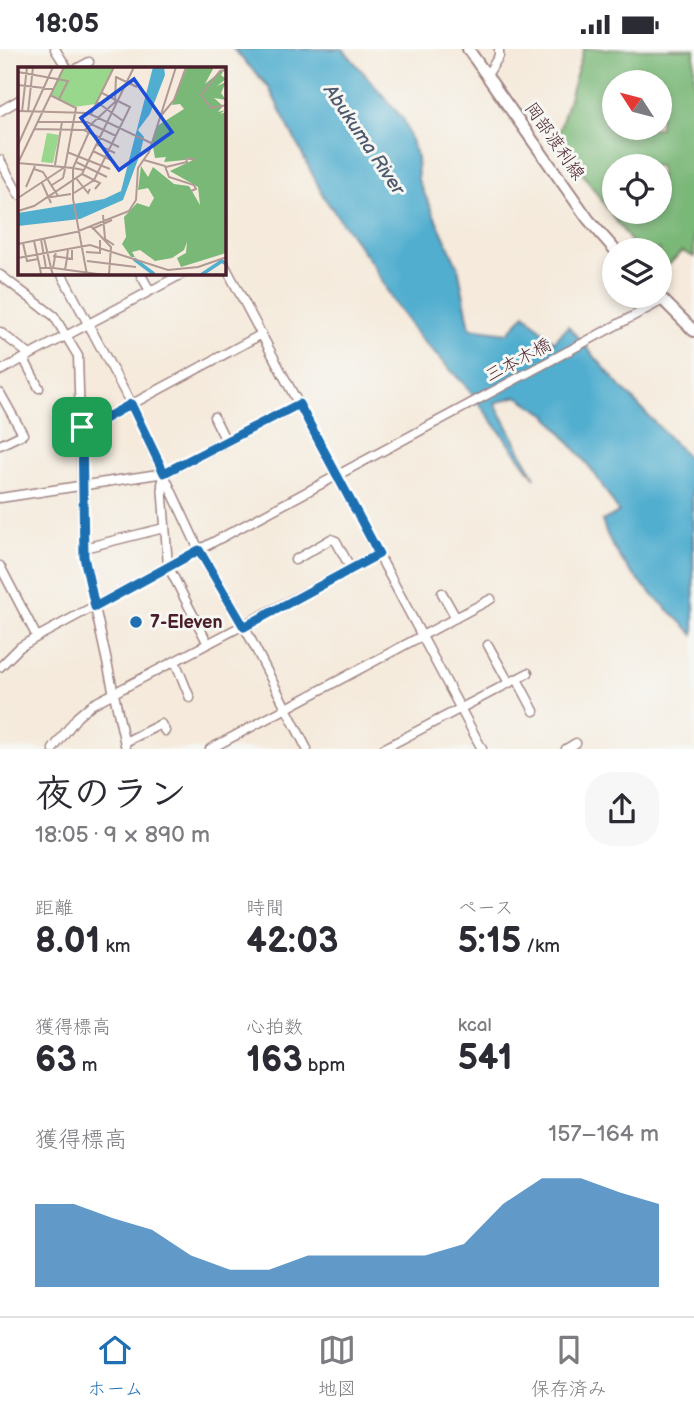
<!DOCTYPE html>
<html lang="ja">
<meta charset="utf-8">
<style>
:root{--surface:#fff;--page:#f7f7f7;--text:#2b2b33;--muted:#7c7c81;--line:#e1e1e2;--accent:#1f6fb2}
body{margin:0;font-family:"Balsamiq Sans","Klee One",sans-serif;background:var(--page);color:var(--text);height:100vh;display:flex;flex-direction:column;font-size:26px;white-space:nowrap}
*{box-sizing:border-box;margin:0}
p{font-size:23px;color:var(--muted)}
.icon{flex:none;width:38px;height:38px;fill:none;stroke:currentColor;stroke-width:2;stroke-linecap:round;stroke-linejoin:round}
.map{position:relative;height:700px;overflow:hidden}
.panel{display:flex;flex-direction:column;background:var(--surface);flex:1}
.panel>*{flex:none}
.needle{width:46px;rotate:306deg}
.buttons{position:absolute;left:602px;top:21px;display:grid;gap:14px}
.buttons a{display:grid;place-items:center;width:70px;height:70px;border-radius:50%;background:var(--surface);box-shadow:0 4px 10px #0003;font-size:35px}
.pin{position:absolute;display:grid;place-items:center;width:60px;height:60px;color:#fff;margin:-30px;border-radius:14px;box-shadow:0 4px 10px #0006}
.round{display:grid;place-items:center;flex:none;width:74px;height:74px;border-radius:28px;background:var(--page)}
.overview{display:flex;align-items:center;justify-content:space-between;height:119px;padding:0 35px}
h1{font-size:38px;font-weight:800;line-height:52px}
.metrics{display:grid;grid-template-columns:repeat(3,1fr);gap:10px;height:119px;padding:7px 35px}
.metrics div{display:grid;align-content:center}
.metrics b{font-size:35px;font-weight:800}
.metrics small{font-size:19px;font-weight:400}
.metrics p{font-size:19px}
.chart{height:196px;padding:14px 35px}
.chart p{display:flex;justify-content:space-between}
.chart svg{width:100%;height:126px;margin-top:7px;fill:var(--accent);opacity:.7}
.status{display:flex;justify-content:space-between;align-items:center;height:49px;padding:0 35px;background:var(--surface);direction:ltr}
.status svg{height:19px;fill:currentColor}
.tab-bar{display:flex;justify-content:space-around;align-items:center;height:98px;border-top:2px solid var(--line);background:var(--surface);font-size:19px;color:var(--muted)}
.tab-bar a{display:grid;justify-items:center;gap:4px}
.tab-bar .current{color:var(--accent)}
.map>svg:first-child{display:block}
.forest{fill:#7ab878;stroke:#626c52;stroke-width:2;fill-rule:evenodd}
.water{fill:#51aecf;stroke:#4e667d;stroke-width:2}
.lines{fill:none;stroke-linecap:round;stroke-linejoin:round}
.minor-casing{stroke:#a08483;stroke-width:11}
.major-casing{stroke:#a08483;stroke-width:14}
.minor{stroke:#fff;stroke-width:8}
.major{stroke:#fff;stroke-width:10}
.route-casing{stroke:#fff;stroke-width:14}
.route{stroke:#1f6fb2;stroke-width:9}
.poi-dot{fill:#1f6fb2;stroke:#f6f6f2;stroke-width:2.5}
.labels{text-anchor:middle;stroke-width:6;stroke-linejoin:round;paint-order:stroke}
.street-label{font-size:18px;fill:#4a1f2b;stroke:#f6f6f2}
.poi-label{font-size:18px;font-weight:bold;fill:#4a1f2b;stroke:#f6f6f2;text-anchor:start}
.water-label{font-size:19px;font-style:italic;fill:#4d586d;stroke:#f6f6f2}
.inset-river{fill:none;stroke:#51aecf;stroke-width:3.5}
.inset-road{fill:none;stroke:#b19995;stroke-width:2}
.view{fill:#1d4ed8;fill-opacity:0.15;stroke:#1d4ed8;stroke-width:3.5}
.inset-edge{fill:none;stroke:#4a1f2b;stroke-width:3.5}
</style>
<div class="status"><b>18:05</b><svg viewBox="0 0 49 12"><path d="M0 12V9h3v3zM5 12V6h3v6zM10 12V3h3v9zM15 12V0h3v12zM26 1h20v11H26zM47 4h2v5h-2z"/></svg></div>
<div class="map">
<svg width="694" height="700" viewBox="0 0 694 700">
<rect width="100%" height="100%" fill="#f6f6f2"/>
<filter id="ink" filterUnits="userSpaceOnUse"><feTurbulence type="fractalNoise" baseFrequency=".0143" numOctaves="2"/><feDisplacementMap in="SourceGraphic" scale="14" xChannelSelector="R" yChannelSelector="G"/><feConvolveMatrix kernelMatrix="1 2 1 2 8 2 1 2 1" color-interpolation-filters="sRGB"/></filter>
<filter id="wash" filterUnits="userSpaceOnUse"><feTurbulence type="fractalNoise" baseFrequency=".00686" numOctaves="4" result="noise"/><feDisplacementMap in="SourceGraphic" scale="28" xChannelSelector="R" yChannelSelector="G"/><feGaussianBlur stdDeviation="1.57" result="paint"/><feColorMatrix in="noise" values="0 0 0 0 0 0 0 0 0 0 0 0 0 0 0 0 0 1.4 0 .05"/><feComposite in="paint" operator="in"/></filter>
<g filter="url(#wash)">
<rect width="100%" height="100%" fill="#f5eadb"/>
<!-- forest -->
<path class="forest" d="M584,0h110v208l-12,-6 -22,23v-24h-23l-80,-112zM614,33h46v46h-46zM614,117h46v46h-46z"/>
<!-- water -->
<path class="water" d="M233,0h110l61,71 13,38 1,22 40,87 12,61 38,5 17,-19 29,28 14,-16 53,61 71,75 2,173c-34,-36 -77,-65 -92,-114l17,-9 -26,-41 -46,-56 -30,-19 -22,7 40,75 -70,-93 -45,-47 -27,-37 -20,-36 -48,-66 -57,-113z"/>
</g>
<g filter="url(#ink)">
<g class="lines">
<!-- minor casing -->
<g class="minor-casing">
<path id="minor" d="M55,0l12,19
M78,19l11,-6
M487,26l12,-19v-7
M0,62l19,-11
M0,111l19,35
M224,215l258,485
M61,224l70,131 68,146 45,76 63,123
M140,224l10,18
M0,226l54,41 24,40 6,201 42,192
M0,283l30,23
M24,310l15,29
M0,322l184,-98
M0,344l23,41 -23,11
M214,368l12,24
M82,378l15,-4 165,-89
M165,424l-3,11 6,82 40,78
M0,449l165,-25 134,-69
M84,499l80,-20
M295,511l36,-21 5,2 15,28
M0,517l37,71
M442,544l14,25
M488,596l21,38
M175,612l15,37
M0,618l20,-20 17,-10 626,-337
M517,630l17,32
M125,693l36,-18 4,7
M53,700l24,-32 14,-12 288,-151
M210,700l281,-150
M383,700l145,-76
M566,700l10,-6"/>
</g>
<!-- major casing -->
<g class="major-casing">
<path id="major" d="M468,0l120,170 27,31
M659,247l35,35"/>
</g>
<!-- minor -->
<use href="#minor" class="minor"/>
<!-- major -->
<use href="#major" class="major"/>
</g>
</g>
<g class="lines" filter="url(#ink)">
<!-- route casing -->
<g class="route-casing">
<path id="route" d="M131,355l33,69 135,-69 80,150 -135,73 -45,-77 -104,57 -11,-50 -2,-130 15,-4z"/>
</g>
<!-- route -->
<use href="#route" class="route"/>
</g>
<!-- markers -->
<circle class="poi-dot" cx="136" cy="573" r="7"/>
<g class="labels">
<!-- street labels -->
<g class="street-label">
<text transform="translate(555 92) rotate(55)" y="6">岡部渡利線</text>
<text transform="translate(518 311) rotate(-28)" y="6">三本木橋</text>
</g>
<!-- poi labels -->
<g class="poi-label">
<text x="150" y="579">7-Eleven</text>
</g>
<!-- water labels -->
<g class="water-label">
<text transform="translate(365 90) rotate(56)" y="7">Abukuma River</text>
</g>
</g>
<!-- overview -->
<g transform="translate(18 18)">
<rect width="208" height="208" fill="#f5eadb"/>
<path d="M46,0h50l-18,37 -22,3 -23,-12zM29,66l12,2 -6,28 -12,-1z" fill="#99d78c"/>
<path d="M169,0h27l-9,17 21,-17 -5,8 5,4 -9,7 9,-4 -5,11 5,7 -12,-2 9,8 -5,6 7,-2 -5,4 6,-2v141l-45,14 -4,-9 9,-5 1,-11 -3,8 -12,8 -17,3 -15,-11 -8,2 3,5h-4l-9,-13 4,-7 -2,-20 13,-14 12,4 5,-9 -6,-10 -10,2 3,-24 7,11 5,-10 21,17 15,2 11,19 -2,-18 -28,-16 25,-12 -31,3 2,-5 -11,1 -3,-17 5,-15 27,-17 -4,-5 -8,1z" fill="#7ab878"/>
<path d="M135,0h11l1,8 -15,39 -12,16 6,7 -4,17 -17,46 -43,19 -62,7v-13l86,-14 17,-8z" fill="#51aecf"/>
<path class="inset-river" d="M116,192l20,15M183,208l21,-14 5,4"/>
<path class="inset-road" d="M209,3l-7,1 -19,24 10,13 16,-3M0,5l50,9 -9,18M98,10l21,10M0,18l35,4M79,35l26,19M0,44l70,2 63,30M4,45l5,-45M10,45l5,-45M73,47l23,-47M142,50l14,-17 12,-33M20,55h49l29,14M16,62l50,1 35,17M67,63l30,-28 1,-26M78,77l19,9M0,78l35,-78M75,84l20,10M49,85l43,17M126,93l21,6 4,11 25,8 2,4 -5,2M1,94l45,-94M58,95l31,15M0,96l55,5v31l14,76M37,98l7,-43M148,100l21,-5 -1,-4 10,2M16,102l9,3 15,24M65,103l-10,-2 16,-36M64,107l18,9 -5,6M58,111l12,15 2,-4M24,116l9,20M34,118l11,-7 2,-9M8,120l9,-21M56,126l20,-13 36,-73 -28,-14M0,131l47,-31 11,-59 -26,-13M27,131l26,-4M0,144l16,-5 48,-32 52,-107M85,148l2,24 9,6M73,159l20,21 -2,28M74,162l20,-9M26,171l7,30M23,172l5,29M16,174l6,27M5,176l4,18 11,-2M0,177l58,-12 53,-21 7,-11 2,-32 11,-16 27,-85M50,182l-1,9 5,1v-11M38,184l-3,17 52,7M68,185l14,1v-13M35,189l14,2 -2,12M0,191l72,-13 78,25 30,-3 29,-10M69,194l49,6M23,207l-1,-6h11l2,7"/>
<path class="view" d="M116,12l38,53 -53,38 -38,-52z"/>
<rect width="208" height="208" class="inset-edge"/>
</g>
</svg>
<div class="buttons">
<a><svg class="needle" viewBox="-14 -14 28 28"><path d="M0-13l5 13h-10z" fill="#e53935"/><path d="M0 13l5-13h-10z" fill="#7c7c81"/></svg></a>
<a><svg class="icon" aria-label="locate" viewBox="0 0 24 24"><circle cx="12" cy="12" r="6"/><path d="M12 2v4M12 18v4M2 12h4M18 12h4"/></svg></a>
<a><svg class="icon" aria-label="layers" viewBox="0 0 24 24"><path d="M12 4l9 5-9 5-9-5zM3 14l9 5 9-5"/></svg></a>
</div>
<div class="pin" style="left:82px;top:378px;background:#1e9e55"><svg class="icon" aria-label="arrive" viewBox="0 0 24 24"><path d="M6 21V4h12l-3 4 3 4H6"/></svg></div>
</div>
<section class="panel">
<div class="overview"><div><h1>夜のラン</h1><p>18:05 · 9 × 890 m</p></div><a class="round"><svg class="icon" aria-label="share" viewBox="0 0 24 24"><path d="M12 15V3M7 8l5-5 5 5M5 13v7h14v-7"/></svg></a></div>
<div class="metrics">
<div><p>距離</p><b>8.01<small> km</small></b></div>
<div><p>時間</p><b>42:03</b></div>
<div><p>ペース</p><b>5:15<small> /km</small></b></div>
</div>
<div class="metrics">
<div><p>獲得標高</p><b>63<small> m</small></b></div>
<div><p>心拍数</p><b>163<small> bpm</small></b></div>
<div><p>kcal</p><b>541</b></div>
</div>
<div class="chart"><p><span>獲得標高</span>157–164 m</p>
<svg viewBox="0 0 160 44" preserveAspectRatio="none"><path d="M0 44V15L10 15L20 20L30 24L40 33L50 38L60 38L70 33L80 33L90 33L100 33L110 29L120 15L130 6L140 6L150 11L160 15V44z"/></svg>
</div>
</section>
<nav class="tab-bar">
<a class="current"><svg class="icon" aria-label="home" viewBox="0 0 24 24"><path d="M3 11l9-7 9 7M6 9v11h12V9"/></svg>ホーム</a>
<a><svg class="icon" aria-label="map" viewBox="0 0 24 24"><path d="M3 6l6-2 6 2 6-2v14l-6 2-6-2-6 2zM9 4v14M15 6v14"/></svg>地図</a>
<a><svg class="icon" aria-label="saved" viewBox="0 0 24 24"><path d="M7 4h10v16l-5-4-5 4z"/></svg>保存済み</a>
</nav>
